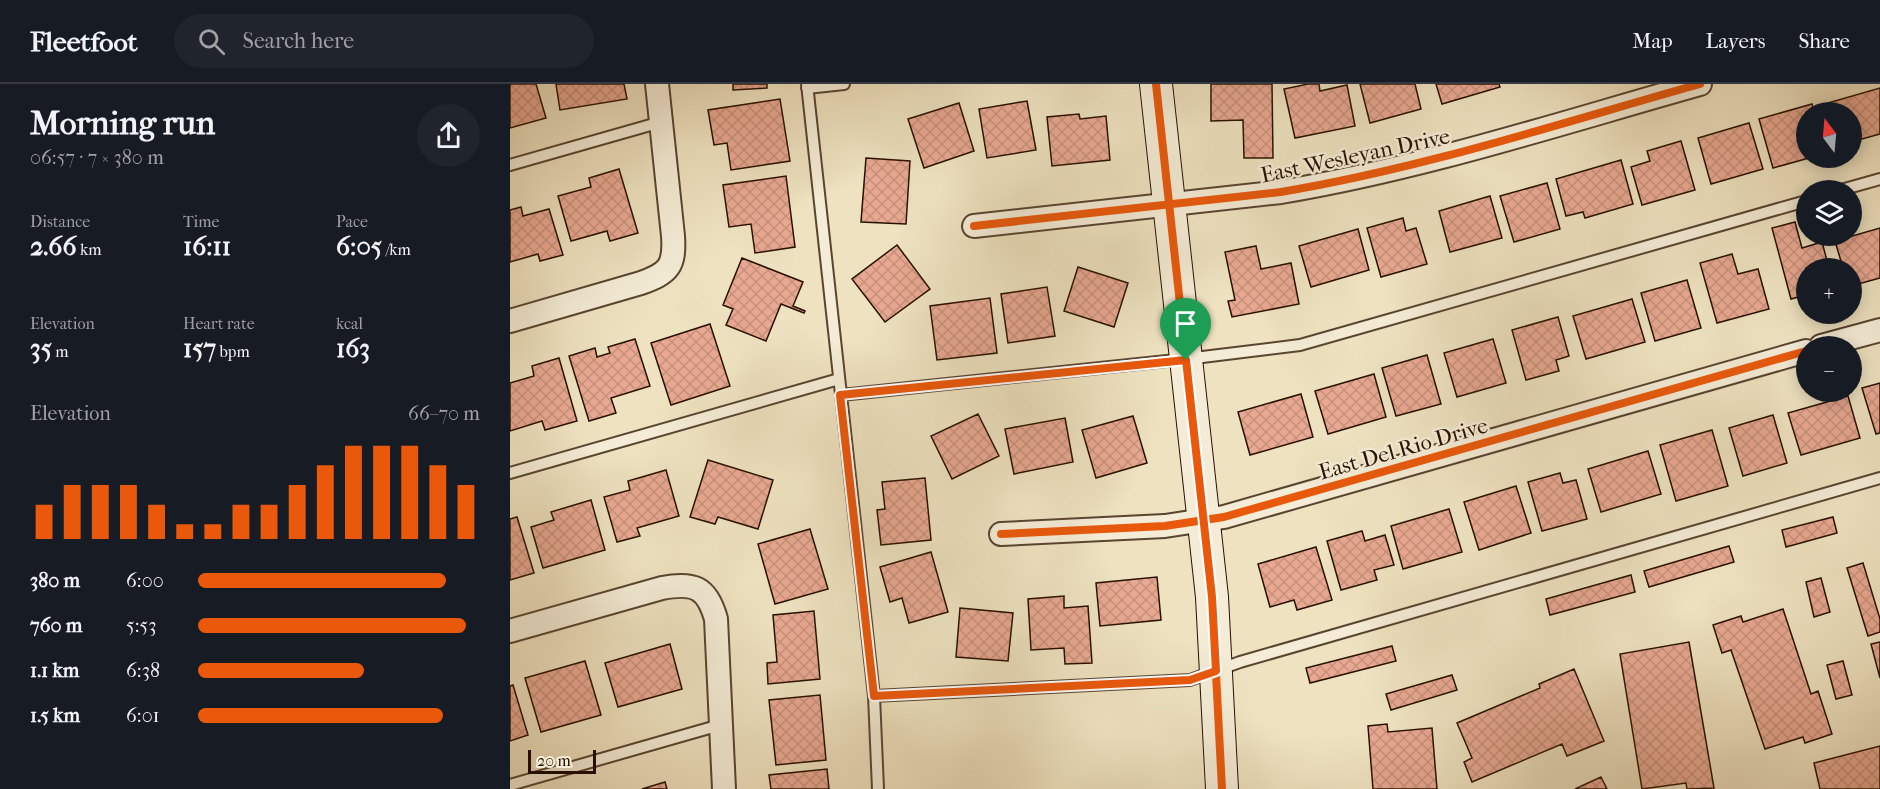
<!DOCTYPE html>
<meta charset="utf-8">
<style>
:root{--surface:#171b24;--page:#20242c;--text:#f1f3f6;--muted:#9ea1a6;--line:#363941;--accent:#ea580c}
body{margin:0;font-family:"IM FELL French Canon",serif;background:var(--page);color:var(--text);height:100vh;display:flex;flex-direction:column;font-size:22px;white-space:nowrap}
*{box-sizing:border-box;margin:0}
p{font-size:20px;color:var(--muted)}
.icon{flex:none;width:33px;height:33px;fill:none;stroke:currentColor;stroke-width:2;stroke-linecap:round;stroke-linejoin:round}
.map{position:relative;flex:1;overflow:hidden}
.sheet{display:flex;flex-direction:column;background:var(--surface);width:510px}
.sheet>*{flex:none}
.needle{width:39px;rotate:344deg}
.buttons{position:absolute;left:1286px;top:18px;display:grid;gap:12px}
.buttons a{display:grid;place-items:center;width:66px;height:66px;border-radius:50%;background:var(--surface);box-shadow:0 3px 15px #0003;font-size:30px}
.scale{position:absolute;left:18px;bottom:15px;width:68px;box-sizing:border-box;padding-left:6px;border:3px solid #281000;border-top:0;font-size:16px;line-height:21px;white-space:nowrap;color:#281000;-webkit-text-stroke:4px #f4ecd6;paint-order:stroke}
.pin{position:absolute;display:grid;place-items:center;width:51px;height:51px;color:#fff;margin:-62px -26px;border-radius:50% 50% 50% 0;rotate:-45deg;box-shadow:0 0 6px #0007}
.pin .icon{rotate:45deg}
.round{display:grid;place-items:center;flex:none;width:63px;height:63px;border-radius:32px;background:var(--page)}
.overview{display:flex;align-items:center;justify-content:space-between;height:102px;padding:0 30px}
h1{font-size:33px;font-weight:700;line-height:45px}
.figures{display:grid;grid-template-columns:repeat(3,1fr);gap:9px;height:102px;padding:6px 30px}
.figures div{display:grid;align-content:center}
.figures b{font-size:26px;font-weight:700}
.figures small{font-size:16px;font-weight:400}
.figures p{font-size:16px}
.chart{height:168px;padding:12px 30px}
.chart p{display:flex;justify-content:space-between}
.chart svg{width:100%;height:108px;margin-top:6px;stroke:var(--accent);stroke-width:6}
ul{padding:0 30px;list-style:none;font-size:20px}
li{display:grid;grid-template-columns:96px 72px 1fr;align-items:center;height:45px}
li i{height:15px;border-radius:8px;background:var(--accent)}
header{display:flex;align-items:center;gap:36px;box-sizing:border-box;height:84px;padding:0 30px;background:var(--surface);border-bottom:2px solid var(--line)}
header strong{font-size:28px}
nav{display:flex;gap:33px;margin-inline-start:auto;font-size:21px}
.search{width:420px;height:54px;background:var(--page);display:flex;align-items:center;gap:15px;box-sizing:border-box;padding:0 21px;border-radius:33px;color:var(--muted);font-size:22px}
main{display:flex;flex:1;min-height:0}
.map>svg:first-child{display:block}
.building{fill:url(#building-cross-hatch);stroke:#281000;stroke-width:1.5}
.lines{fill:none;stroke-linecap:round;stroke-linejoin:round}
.lane-casing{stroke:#5a4430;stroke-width:14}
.street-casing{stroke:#5a4430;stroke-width:26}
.secondary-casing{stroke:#281000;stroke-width:34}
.lane{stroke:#f4ecd6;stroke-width:10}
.street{stroke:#f4ecd6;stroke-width:22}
.secondary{stroke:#f4ecd6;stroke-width:32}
.cycleway-casing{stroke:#f4ecd6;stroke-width:11}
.cycleway{stroke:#e8590c;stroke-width:8}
.route-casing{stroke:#fff;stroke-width:12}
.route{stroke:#ea580c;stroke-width:8}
.labels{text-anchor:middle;stroke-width:5;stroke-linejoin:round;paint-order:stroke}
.street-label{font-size:22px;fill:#281000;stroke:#f4ecd6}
</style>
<header>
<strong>Fleetfoot</strong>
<div class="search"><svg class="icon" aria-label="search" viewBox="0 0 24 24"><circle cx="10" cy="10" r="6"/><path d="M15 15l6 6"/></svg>Search here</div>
<nav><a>Map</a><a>Layers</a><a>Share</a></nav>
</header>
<main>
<section class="sheet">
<div class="overview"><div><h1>Morning run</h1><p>06:57 · 7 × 380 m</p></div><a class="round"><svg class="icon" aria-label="share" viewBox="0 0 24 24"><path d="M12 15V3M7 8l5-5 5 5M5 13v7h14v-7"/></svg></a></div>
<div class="figures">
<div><p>Distance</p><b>2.66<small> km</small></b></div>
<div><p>Time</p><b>16:11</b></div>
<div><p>Pace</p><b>6:05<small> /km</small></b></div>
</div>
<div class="figures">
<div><p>Elevation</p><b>35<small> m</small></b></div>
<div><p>Heart rate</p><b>157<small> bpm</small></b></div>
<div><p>kcal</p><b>163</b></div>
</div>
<div class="chart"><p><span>Elevation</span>66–70 m</p>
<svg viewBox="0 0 160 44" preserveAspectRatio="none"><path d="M5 44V30M15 44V22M25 44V22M35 44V22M45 44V30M55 44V38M65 44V38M75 44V30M85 44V30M95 44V22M105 44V14M115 44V6M125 44V6M135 44V6M145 44V14M155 44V22"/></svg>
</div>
<ul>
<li><b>380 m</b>6:00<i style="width:88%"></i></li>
<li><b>760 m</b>5:53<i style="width:95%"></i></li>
<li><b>1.1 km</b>6:38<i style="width:59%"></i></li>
<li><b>1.5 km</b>6:01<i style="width:87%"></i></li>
</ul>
</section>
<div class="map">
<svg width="1370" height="705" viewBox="0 0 1370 705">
<defs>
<pattern id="building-cross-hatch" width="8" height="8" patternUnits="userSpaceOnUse" patternTransform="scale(1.5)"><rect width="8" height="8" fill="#e8a891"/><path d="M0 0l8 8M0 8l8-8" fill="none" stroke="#c7907b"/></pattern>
</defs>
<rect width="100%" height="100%" fill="#eee2c0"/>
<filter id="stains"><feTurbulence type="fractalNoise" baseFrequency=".00333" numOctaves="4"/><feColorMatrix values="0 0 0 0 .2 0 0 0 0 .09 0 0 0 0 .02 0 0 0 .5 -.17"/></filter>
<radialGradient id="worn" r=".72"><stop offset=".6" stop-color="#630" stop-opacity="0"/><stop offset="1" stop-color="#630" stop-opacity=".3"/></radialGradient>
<!-- building -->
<path class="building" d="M0,0h26l10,34 -36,10z
M46,0h68l3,15 -67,11z
M223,0h34v4l-34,2z
M701,0h61l1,74h-29l-1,-38 -32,1z
M798,0h11l1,7 27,-6 8,41 -60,12 -11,-49z
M850,0h55l6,25 -51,14z
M926,0h63l1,3 -58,17z
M1370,4v46l-29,8v-30h-20l-3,-9z
M270,15l10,62 -59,9 -4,-27 -13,2 -6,-35z
M517,17l9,49 -49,8 -8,-49z
M449,19l15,48 -50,17 -16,-49z
M1302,20l2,8h-8v46h3l-36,10 -14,-49z
M569,30l1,5 26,-3 4,44 -58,6 -5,-49z
M1239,39l14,46 -52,15 -13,-46z
M1171,57l14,49 -53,15 -11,-38 19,-6 -3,-10z
M356,74l44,3 -4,63 -45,-2z
M1111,76l12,44 -48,14 -2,-6 -17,4 -10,-37z
M109,85l19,64 -28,8 -3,-10 -36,10 -13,-45 33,-9 -2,-9z
M276,92l9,71 -40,6 -4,-29 -22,3 -6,-42z
M1037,99l13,46 -46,13 -14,-46z
M980,112l12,42 -52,14 -11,-41z
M11,123l2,9 26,-7 14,46 -23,6 -2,-7 -28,8v-52z
M893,134l3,13 10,-3 11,36 -46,13 -14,-49z
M1285,138l7,26 20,-6 7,26h-23v27l-15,4 -19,-71z
M1370,144v50l-29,8v-18h-8l-8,-27z
M848,145l11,41 -58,17 -12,-41z
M387,161l33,44 -45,33 -33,-43z
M746,162l5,23 30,-6 8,41 -67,13 -4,-16 7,-1 -10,-48z
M1222,170l6,20 20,-5 11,40 -52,14 -17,-60z
M232,174l61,24 -10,24 12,5 -1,2 -23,-9 -15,37 -40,-16 7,-16 -10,-4z
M568,183l50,16 -14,44 -50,-16z
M1177,196l14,48 -46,13 -14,-48z
M537,203l8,49 -47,7 -7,-49z
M480,214l7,55 -60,7 -7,-54z
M1122,215l13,43 -59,17 -13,-43z
M1048,233l11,39 -13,4 3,11 -33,9 -14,-50z
M200,240l20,62 -59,19 -20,-62z
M125,255l15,47 -39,12 5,15 -27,8 -20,-65 26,-8 2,9 13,-4 -2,-6z
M983,255l13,44 -49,14 -13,-44z
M917,271l14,49 -45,12 -14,-48z
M49,274l18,63 -32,9 -3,-9 -32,10v-48l24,-7 -2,-10z
M864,290l12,43 -58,17 -13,-43z
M1370,299v50l-4,1 -14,-46z
M791,310l12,43 -63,18 -12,-43z
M1338,312l12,42 -59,17 -13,-42z
M468,330l21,42 -47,23 -21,-43z
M1263,331l14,48 -44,13 -14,-48z
M623,332l14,47 -51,15 -14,-48z
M555,334l8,44 -59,12 -9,-45z
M1202,346l16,56 -52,15 -16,-56z
M1138,367l13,43 -60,18 -13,-43z
M198,376l65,20 -15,49 -40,-12 -3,7 -25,-7z
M156,386l13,46 -42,12 3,8 -23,6 -13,-45 26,-7 -2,-9z
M1050,389l3,10 13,-3 11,39 -45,12 -14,-49z
M415,394l6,62 -50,5 -4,-35 8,-1 -3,-27z
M1006,402l15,47 -52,17 -15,-48z
M81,416l14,50 -62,18 -12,-41 23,-7 -3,-8z
M939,425l13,43 -59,17 -12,-43z
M7,433l17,56 -24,7v-61z
M1323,433l4,16 -51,14 -4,-17z
M300,445l18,60 -53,15 -17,-60z
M852,447l3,10 20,-6 9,30 -20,5 3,10 -36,10 -14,-49z
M1219,462l5,16 -85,25 -5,-16z
M806,463l16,53 -35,10 -3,-10 -24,7 -12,-43z
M421,468l17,60 -39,11 -7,-25 -12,4 -10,-35z
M1353,479l17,56v13l-12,4 -21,-68z
M1121,491l4,17 -85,23 -4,-16z
M647,493l4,43 -61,6 -4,-43z
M1311,494l9,34 -16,5 -8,-35z
M554,512v12l24,-2 4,57 -27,1 -1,-16 -33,2 -3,-51z
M450,524l53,5 -5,48 -52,-4z
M1273,525l28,85 7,-3 14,43 -27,9 -2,-6 -38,12 -34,-99 -9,3 -9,-28 28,-9 2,6z
M304,527l6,68 -52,5 -1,-21 10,-1 -4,-47z
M1179,558l25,146 -27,1 -1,-6 -44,6 -22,-135z
M1370,558v36l-9,-34z
M160,560l12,45 -64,18 -13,-44z
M882,562l4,15 -86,22 -4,-15z
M75,577l16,54 -60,17 -16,-54z
M1333,577l9,34 -16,4 -9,-34z
M1064,585l30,72 -37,15 -5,-12 -90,38 -8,-20 8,-4 -15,-35 83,-35 -1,-4z
M942,591l5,15 -66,20 -5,-16z
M3,601l15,50 -18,6v-55z
M310,611l6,65 -50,5 -7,-65z
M877,640l1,8 44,-4 5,61h-64l-5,-63z
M1370,662v43h-60l-6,-26z
M317,685l2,20h-58l-2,-14z
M1091,693l6,12h-32z
M155,698l2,7h-25z"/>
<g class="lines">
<!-- lane casing -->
<g class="lane-casing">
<path id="lane" d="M297,0l67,612 4,93
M297,4l37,-4
M0,81l151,-43
M1331,106l39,-11
M331,311l345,-36 114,-14 506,-144
M0,389l329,-94
M364,612l316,-16 50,-18 640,-184
M0,701l210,-60"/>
</g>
<!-- street casing -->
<g class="street-casing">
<path id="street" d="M464,142l307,-34c143,-24 280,-69 419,-108
M0,237l131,-38c28,-10 34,-17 32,-47l-16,-152
M1311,262l59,-16
M491,450l164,-8 59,-9 582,-166
M0,547l152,-43c32,-6 45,-1 54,31l8,170"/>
</g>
<!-- secondary casing -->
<g class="secondary-casing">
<path id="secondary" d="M646,0l56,513 10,192"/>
</g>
<!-- lane -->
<use href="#lane" class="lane"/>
<!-- street -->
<use href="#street" class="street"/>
<!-- secondary -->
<use href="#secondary" class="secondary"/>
<!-- cycleway casing -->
<g class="cycleway-casing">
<path id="cycleway" d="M646,0l56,513 10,192
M464,142l307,-34c143,-24 280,-69 419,-108
M491,450l164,-8 59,-9 582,-166"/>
</g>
<!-- cycleway -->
<use href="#cycleway" class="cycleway"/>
</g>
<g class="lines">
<!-- route casing -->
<g class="route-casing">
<path id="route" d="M676,276l26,237 4,74 -26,9 -316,16 -34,-301z"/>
</g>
<!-- route -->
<use href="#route" class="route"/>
</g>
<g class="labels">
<!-- street labels -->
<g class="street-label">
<text transform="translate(845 71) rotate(-12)" y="8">East Wesleyan Drive</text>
<text transform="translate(893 364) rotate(-16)" y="8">East Del Rio Drive</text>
</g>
</g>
<rect width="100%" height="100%" filter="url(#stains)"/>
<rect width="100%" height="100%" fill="url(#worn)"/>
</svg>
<div class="buttons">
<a><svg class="needle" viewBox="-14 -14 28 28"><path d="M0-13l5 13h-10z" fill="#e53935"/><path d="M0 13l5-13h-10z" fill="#9ea1a6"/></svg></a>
<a><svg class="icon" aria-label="layers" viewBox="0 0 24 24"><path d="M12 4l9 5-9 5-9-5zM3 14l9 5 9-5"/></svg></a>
<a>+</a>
<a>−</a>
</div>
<div class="scale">20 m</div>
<div class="pin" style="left:676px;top:276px;background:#1e9e55"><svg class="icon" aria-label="arrive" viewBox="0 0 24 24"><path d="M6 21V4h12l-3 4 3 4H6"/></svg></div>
</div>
</main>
